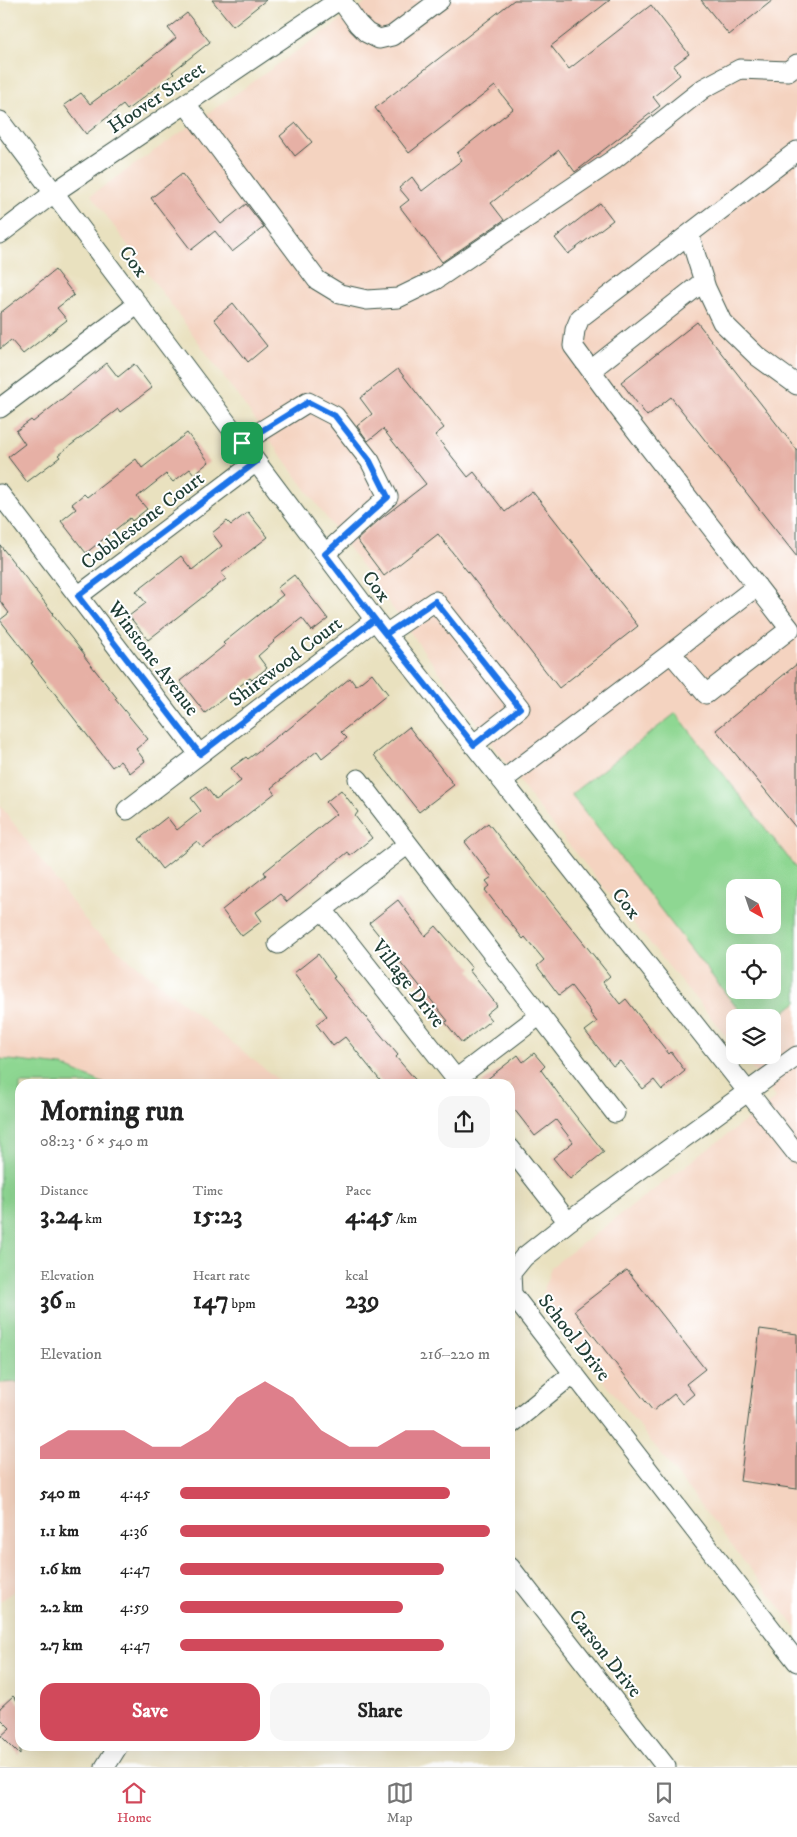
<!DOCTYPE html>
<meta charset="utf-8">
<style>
:root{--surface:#fff;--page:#f6f6f6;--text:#222;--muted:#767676;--line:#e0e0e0;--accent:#d1495b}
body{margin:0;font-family:"IM FELL DW Pica",serif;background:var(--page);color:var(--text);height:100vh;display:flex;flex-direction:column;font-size:19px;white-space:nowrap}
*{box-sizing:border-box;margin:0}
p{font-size:16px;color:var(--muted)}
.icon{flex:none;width:28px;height:28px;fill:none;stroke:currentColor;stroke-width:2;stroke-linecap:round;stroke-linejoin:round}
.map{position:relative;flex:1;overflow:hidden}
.panel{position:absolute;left:15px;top:1079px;width:500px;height:672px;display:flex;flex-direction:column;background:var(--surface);border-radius:15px;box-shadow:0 5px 20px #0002}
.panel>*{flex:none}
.needle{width:32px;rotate:140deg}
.tools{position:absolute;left:726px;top:879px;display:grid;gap:10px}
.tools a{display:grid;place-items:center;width:55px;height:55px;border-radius:10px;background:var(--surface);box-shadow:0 5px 20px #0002;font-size:25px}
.pin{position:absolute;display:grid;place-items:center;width:42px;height:42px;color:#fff;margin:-21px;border-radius:10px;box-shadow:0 2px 8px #0006}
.round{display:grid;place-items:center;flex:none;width:52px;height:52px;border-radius:15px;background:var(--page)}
.summary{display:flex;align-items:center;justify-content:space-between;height:85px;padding:0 25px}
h1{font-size:28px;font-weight:800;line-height:38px}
.figures{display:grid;grid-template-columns:repeat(3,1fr);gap:8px;height:85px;padding:5px 25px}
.figures div{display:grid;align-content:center}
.figures b{font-size:25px;font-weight:800}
.figures small{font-size:14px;font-weight:400}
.figures p{font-size:14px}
.chart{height:140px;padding:10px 25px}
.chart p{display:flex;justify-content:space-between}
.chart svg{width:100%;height:90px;margin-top:5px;fill:var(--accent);opacity:.7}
.button{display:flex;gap:10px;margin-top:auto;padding:10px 25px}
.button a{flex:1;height:58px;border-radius:15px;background:var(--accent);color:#fff;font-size:20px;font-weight:800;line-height:58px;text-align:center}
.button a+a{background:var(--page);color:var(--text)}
ul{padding:0 25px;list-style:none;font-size:16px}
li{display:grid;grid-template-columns:80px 60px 1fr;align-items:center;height:38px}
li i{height:12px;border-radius:6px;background:var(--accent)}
.tabs{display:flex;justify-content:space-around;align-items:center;height:70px;border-top:1px solid var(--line);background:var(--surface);font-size:14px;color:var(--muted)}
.tabs a{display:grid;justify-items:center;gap:2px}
.tabs .on{color:var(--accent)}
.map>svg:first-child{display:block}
.built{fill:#f4d3c0;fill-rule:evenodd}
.green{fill:#8ed792;stroke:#568a63;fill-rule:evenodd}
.building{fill:#e6b0a5}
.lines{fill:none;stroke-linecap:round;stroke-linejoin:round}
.minor-casing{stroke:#3d5649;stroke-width:21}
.minor{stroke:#fff;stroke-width:19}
.route-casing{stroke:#fff;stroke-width:10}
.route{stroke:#1a73e8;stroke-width:6}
.labels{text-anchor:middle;stroke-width:4;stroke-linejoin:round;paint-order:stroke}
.street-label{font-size:20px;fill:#1f3d34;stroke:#fff}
</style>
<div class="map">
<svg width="797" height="1767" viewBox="0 0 797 1767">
<rect width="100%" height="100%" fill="#fff"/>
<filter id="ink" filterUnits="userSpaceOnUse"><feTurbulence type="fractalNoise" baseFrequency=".02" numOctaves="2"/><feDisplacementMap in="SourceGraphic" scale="10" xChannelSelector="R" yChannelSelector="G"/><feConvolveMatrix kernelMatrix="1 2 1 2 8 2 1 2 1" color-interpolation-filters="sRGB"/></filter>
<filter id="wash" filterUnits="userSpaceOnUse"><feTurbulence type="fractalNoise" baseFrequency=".0096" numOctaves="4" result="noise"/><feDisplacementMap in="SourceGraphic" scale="20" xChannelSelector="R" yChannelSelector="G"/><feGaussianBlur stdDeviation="1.12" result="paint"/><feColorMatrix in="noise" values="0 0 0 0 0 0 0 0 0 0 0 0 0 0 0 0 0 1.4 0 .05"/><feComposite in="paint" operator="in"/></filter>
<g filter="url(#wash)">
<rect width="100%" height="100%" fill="#e9e1bf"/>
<!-- built -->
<path class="built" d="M370,0h427v1629l-256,-329 10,-33 225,-169 -35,-43h31v-37h-37v29l-198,-241 -446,-611zM735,888h37v37h-37zM735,952h37v38h-37z
M0,805l92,124 191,155h-263v502l-20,16z"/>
<!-- green -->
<path class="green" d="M676,713l121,156v133l-24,19 -1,-3 -28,-1 -173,-223zM735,888h37v37h-37zM735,952h37v38h-37z
M0,1059l63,7 42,18h-85v298l-20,1z"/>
<g id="blocks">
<!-- building -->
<path class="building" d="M212,0h54l-33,26z
M514,0h96l-59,46 18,23 82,-64 38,49 -16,12 7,9 -27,22 7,9 -85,66 -16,-22 -68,53 13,17 -62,42 -42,-55 9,-7 -10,-12 13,-11 10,14 40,-31 -5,-7 56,-44 -18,-23 -86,67 -34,-45z
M701,0h72l-44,35z
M187,13l23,29 -38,30 2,2 -47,36 -4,-5 -37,29 -22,-29 17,-12 9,11 39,-29 47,-37 -8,-10z
M296,123l16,19 -17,14 -15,-20z
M182,174l39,50 25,-20 18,23 -32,25 -17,-21 -24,19 -40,-52z
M600,203l13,17 -45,34 -13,-16z
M55,270l19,25 -17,13 10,12 -44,34 -12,-14 -11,9v-36z
M233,303l34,43 -19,16 -34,-43z
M697,322l100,128v107l-126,-160 -24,19 -26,-34z
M107,363l11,14 16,-13 18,24 -32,24 -2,-3 -60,46 2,2 -33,25 -19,-25 17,-13 -9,-13 15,-11 2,2z
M398,369l46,59 -9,7 33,42 6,-5 31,40 27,-21 106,135 -79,62 -121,-154 -54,42 -27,-36 22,-20 47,-36 -43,-55 -15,12 -11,-15 15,-12 -12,-16z
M187,433l22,29 -15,12 -4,-5 -17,13 -7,-8 -29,23 10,12 -15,12 -2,-3 -44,35 -25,-32 15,-12 -4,-5 12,-10 3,3 49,-38 6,9z
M248,512l20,25 -47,36 5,6 -78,61 -19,-24 17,-13 -10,-12 45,-35 11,14 30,-24 -10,-13 15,-12 4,4z
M0,545l53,68 -1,1 33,41 -1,1 33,42 -2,1 33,40 -12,10 9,12 -15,12 -10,-12 -8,6 -81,-104 2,-1 -33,-42 9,-7 -9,-12z
M294,575l34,44 -16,12 -10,-13 -29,23 1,1 -16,14 9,12 -15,12 -2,-2 -45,35 -25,-32 45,-36 -2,-2 60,-48 -6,-7z
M797,664v165l-81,-99z
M372,673l16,21 -47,38 6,6 -25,20 -5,-7 -46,37 4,5 -32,25 -40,30 -6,-7 -35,28 -23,-30 28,-22 10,13 24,-19 -10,-13 15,-11 10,13 25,-19 -10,-13 15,-11 2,2 37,-29 1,1 64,-53 6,8z
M409,727l45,58 -35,27 -45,-57z
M341,790l17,22 -3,4 17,22 -22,18 -2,-4 -61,50 -7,-8 -24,18 6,9 -20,15 -20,-26 44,-35 -2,-3 72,-58 -10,-12z
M488,823l122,153 -7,6 17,22 6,-5 43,55 2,-2 14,19 -23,19 -8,-10 -11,9 -23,-28 -7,5 -28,-35 12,-9 -7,-9 1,-1 -20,-26 -12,9 -22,-29 7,-6 -19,-23 -2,2 -38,-49 5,-4 -4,-5 6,-4 -27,-35z
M398,900l27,36 11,-10 36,42 -3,2 28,35 -11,9 5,6 -29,23 -17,-21 3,-1 -79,-98z
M318,954l17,23 -2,1 65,77 -2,2 23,27h-36l-38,-47 -12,9 -17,-22 11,-8 -33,-43z
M534,1053l11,13 -4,4 22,30 41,52 -34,27 -17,-21 20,-16 -17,-22 -21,16 -25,-32v-20h-29l37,-29 5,7z
M627,1270l78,99 -19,15 8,10 -12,10 -8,-10 -21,17 -79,-100z
M760,1329l37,5v155l-57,-8z
M13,1696l7,8v51l-19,-19 9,-8 -10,-10v-10z"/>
</g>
</g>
<g filter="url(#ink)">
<use href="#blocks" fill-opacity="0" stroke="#3d5649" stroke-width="1"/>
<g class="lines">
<!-- minor casing -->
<g class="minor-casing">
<path id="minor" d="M341,0l17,24 9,9 12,6 13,-3 48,-36
M186,104l131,176 23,14 27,6 31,-2 37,-18 178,-120 91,-72 36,-19 48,2 9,-7
M0,121l375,499 422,534
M0,234l55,-42 284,-192
M689,234l17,54 16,34 35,34 40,29
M591,370l113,-89
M0,408l138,-104
M242,443l66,-41 27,14 35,45 18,36 -63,57
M0,494l199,260
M78,596l178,-134
M386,634l49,-33 85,107 -47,37
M671,653l86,-67
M358,779l257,334
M502,781l169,-128 35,41 84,-65 -173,-223 -44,-60 2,-16 5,-12 217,-167
M127,810l248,-190
M323,910l137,174
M278,944l130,-100
M797,1056l-229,166 -44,35 -13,16 1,21 285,368
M456,1079l84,-64
M510,1148l58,74
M510,1425l64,-52
M510,1567l156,200
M105,1767l13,-21"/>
</g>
<!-- minor -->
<use href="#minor" class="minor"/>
</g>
</g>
<g class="lines" filter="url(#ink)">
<!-- route casing -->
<g class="route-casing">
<path id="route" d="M242,443l14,19 -178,134 122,158 174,-134 100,125 46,-37 -85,-107 -49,33 -61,-80 63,-57 -18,-36 -35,-45 -27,-14 -66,41"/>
</g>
<!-- route -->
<use href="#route" class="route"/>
</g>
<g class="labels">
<!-- street labels -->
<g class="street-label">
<text transform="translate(156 97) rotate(-34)" y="7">Hoover Street</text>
<text transform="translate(134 261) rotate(53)" y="7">Cox</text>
<text transform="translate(142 520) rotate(-37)" y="7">Cobblestone Court</text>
<text transform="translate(377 586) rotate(53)" y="7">Cox</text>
<text transform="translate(154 658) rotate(53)" y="7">Winstone Avenue</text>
<text transform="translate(285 661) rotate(-37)" y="7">Shirewood Court</text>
<text transform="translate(627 903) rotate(52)" y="7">Cox</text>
<text transform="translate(409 983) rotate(52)" y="7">Village Drive</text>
<text transform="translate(575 1337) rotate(52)" y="7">School Drive</text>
<text transform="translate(606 1653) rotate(52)" y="7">Carson Drive</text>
</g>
</g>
</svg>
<div class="tools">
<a><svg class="needle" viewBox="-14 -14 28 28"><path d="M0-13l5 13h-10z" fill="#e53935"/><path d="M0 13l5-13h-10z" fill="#767676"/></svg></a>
<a><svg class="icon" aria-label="locate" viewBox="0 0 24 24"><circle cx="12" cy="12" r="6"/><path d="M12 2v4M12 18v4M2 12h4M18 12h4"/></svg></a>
<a><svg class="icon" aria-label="layers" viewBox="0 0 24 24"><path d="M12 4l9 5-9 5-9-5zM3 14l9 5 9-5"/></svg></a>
</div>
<div class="pin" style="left:242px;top:443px;background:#1e9e55"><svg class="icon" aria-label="arrive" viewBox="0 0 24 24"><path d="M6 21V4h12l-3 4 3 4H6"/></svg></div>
<section class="panel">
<div class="summary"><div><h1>Morning run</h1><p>08:23 · 6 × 540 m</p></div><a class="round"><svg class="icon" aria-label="share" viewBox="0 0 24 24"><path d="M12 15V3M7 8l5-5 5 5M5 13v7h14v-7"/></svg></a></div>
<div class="figures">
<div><p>Distance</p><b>3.24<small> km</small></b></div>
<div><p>Time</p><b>15:23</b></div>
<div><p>Pace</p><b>4:45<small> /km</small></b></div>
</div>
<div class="figures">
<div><p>Elevation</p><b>36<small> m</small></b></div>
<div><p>Heart rate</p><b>147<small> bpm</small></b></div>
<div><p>kcal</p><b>239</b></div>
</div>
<div class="chart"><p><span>Elevation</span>216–220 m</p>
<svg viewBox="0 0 160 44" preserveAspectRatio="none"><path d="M0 44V38L10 30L20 30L30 30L40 38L50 38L60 30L70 14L80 6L90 14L100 30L110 38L120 38L130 30L140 30L150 38L160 38V44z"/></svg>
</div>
<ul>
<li><b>540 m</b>4:45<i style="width:87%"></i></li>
<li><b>1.1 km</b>4:36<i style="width:100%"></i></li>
<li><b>1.6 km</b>4:47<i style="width:85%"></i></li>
<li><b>2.2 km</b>4:59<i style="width:72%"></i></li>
<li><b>2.7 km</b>4:47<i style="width:85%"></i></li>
</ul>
<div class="button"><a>Save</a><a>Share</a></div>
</section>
</div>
<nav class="tabs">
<a class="on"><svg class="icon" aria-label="home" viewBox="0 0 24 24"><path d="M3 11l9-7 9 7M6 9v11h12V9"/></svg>Home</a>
<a><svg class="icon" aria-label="map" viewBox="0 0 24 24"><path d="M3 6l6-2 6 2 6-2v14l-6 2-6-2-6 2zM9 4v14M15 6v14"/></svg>Map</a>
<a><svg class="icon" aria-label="saved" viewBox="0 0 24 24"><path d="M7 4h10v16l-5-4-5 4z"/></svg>Saved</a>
</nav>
